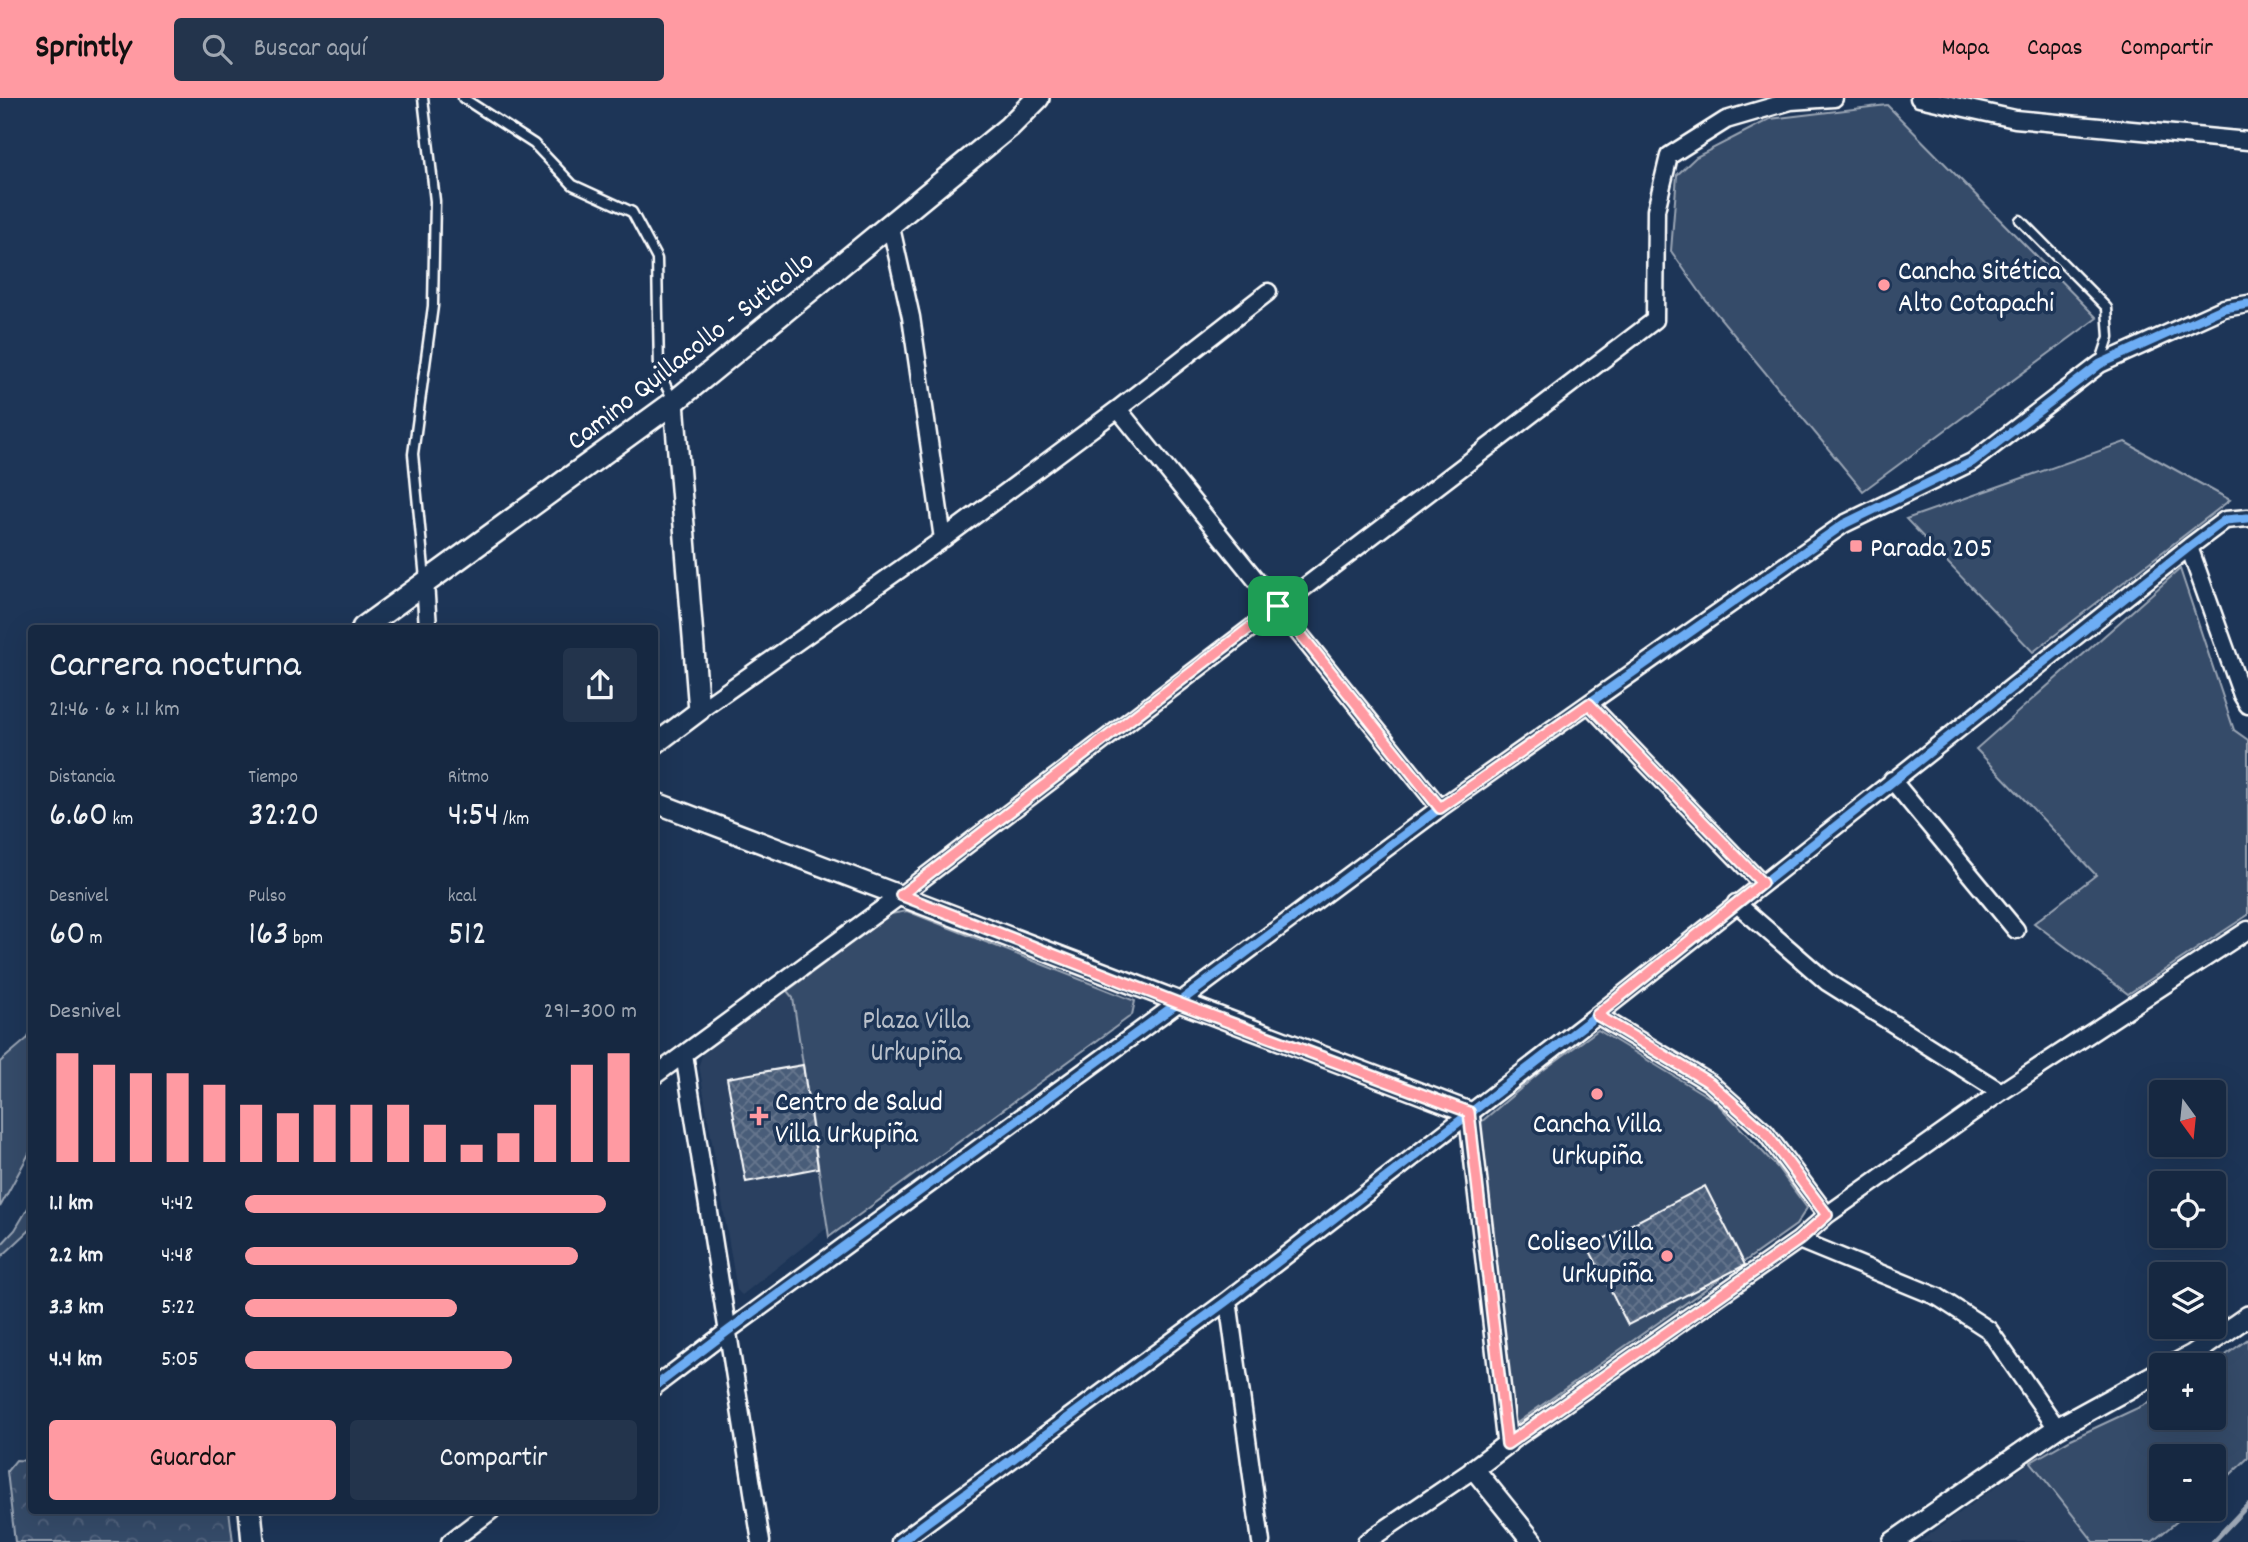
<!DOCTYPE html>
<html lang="es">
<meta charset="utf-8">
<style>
:root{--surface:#162841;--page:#23344c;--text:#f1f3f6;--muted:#9ea6b1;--line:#35445a;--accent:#ff9aa2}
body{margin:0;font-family:Dekko,sans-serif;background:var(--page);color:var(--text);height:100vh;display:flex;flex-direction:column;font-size:26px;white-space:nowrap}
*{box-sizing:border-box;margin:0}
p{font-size:23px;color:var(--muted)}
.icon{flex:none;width:38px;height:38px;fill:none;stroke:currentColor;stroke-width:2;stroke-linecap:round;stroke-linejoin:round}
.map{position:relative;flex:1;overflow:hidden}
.details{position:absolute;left:28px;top:527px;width:630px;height:889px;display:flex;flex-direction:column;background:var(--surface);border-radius:7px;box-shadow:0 7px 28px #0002,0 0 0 2px var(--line)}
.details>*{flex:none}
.needle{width:46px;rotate:165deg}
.buttons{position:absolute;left:2149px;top:982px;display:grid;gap:14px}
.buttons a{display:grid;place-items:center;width:77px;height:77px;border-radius:7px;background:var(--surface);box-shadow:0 7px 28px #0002,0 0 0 2px var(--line);font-size:35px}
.pin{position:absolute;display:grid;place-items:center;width:60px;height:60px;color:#fff;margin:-30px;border-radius:14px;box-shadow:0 4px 10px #0006}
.round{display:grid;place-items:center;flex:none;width:74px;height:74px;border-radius:7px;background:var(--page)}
.head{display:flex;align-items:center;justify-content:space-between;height:119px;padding:0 21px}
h1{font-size:38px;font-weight:600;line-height:52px}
.metrics{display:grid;grid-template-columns:repeat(3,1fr);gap:10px;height:119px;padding:7px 21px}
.metrics div{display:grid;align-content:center}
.metrics b{font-size:35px;font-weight:600}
.metrics small{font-size:19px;font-weight:400}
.metrics p{font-size:19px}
.chart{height:196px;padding:14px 21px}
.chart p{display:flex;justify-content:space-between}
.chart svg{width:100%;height:126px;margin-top:7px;stroke:var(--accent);stroke-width:6}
.button{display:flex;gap:14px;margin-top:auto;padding:14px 21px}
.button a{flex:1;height:80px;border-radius:7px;background:var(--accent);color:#111;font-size:28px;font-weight:600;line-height:80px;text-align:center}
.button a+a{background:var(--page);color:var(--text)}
ul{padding:0 21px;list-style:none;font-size:23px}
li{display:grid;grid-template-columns:112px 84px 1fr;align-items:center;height:52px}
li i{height:18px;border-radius:9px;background:var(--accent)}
header{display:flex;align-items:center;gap:42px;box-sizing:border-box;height:98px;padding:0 35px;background:var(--accent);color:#111}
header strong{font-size:33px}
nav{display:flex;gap:38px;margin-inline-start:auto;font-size:24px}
.search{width:490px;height:63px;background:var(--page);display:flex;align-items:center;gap:18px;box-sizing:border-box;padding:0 24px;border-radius:7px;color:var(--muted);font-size:26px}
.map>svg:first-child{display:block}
.built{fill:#2a4161}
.green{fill:#364b69;stroke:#9aa5b4;stroke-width:2}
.forest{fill:url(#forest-crowns);stroke:#9aa5b4;stroke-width:2}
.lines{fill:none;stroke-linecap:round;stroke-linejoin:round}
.stream{stroke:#a0aab8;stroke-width:5}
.building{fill:url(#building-cross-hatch);stroke:#fff;stroke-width:2}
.service-casing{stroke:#fff;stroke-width:13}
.minor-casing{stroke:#fff;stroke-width:21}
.tertiary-casing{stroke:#fff;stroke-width:24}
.secondary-casing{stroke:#fff;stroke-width:26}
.service{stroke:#1d3557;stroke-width:8}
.minor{stroke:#1d3557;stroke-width:16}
.tertiary{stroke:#1d3557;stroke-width:19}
.secondary{stroke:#1d3557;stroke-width:21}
.cycleway-casing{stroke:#1d3557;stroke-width:13}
.cycleway{stroke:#6dadf4;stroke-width:9}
.route-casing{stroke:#fff;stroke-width:14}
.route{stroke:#ff9aa2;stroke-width:9}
.poi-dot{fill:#ff9aa2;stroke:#1d3557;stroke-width:2.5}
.labels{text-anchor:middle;stroke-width:7;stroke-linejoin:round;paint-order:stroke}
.poi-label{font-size:28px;fill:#fff;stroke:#1d3557;text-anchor:start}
.street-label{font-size:28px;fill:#fff;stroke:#1d3557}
.park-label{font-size:28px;fill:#b9c0ca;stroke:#1d3557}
</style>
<header>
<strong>Sprintly</strong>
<div class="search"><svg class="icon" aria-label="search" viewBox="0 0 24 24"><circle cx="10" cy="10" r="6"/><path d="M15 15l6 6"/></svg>Buscar aquí</div>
<nav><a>Mapa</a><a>Capas</a><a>Compartir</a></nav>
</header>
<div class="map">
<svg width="2248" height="1444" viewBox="0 0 2248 1444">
<defs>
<pattern id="forest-crowns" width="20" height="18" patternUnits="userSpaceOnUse" patternTransform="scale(1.75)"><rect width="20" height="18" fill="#364b69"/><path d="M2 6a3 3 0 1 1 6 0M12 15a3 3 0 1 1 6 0" fill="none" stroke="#546680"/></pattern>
<pattern id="building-cross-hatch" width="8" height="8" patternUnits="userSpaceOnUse" patternTransform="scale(1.75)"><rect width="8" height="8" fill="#4a5d79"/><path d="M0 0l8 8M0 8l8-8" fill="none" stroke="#65758d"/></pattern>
</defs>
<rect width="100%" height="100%" fill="#1d3557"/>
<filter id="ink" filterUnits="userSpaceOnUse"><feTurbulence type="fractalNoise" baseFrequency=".0143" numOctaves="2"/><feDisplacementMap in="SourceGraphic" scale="14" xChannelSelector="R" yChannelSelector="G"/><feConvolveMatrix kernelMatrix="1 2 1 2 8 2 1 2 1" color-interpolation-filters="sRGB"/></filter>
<g filter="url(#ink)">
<!-- built -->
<path class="built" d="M787,893l6,7 34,230 -85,67 -5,-5 -38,-225 5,-15z
M2031,1364l63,80h-175z"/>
<!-- green -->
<path class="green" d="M1887,7l210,213 -234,173 -156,-189 -36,-51 6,-76 19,-18 74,-38z
M2125,344l105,58 -197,152 -127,-133z
M2180,471l54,161 14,10v175l-120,79 -94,-71 62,-48 -120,-126z
M907,813l228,90 -3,14 -303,222 -36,-239 -6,-7 104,-77z
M1598,932l117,71 62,66 30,41 -11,17 -282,200 -40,-297 64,-54z
M31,933v119l-31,57v-145l28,-24z
M31,1105v26l-31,29v-12l15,-16z
M2248,1241v119l-34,32v-34h-53v52l31,1 -40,33h-58l-63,-80 40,-23 90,-42v21h53l-2,-53z"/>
<!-- forest -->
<path class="forest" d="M16,1362l15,1 1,49h197l4,32h-218l-8,-71z"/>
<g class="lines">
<!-- stream -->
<path class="stream" d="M2213,1444l35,-37"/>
</g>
<!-- building -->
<path class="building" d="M803,967l15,103 -72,14 -19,-104z
M1705,1088l40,79 -117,60 -40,-78z"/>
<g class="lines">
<!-- service casing -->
<g class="service-casing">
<path id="service" d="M423,0l12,103 -2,105 -20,148 12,125
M463,0l71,46 39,41 59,27 25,47 2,113 15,30
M2020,122l87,88 2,29 -9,27"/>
</g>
<!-- minor casing -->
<g class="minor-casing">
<path id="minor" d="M1919,0l96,21 233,22
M890,125l21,94 32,222
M1118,311l322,399
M2189,449l53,148 6,10
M425,483l3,47
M1589,606l172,179
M699,613l244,-172 175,-130 150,-117
M1892,682l124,150
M1736,805l91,79 174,110
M1597,917l113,68 55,49 62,83
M684,956l77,488
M654,978l247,-181 754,-575 1,-110 13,-54 57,-36 65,-19 43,-3
M1799,1142l139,57 51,33 68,98
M1228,1202l33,242
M654,1289l75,-57 449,-327 262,-195 404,-284 128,-62 128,-98 124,-56 24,-4
M1507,1346l292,-204 28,-25 174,-123 247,-162
M450,1444l42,-32
M900,1444l328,-242 369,-285 592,-468 36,-27 23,-2
M1366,1444l108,-73"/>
</g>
<!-- tertiary casing -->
<g class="tertiary-casing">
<path id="tertiary" d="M654,647l45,-34 -25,-309
M654,704l815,310 38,332 -33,25 59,73
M2173,1267l19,-10 56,-39
M1893,1444l164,-114 104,-57"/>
</g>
<!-- secondary casing -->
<g class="secondary-casing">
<path id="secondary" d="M363,530l311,-226 335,-275 29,-29
M250,1412l3,32"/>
</g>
<!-- service -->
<use href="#service" class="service"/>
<!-- minor -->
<use href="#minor" class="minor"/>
<!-- tertiary -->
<use href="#tertiary" class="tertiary"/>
<!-- secondary -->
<use href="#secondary" class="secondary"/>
<!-- cycleway casing -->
<g class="cycleway-casing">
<path id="cycleway" d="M654,1289l75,-57 449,-327 262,-195 404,-284 128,-62 128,-98 124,-56 24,-4
M900,1444l328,-242 369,-285 592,-468 36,-27 23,-2"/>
</g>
<!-- cycleway -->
<use href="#cycleway" class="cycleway"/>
</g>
</g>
<g class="lines" filter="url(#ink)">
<!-- route casing -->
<g class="route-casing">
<path id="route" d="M1278,508l162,202 149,-104 173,179 -165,132 113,68 55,49 62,83 -28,25 -292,204 -38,-332 -291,-109 -277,-108z"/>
</g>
<!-- route -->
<use href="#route" class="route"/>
</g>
<!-- markers -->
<g class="poi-dot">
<circle cx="1884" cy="187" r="7"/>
<rect x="1849" y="441" width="14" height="14" rx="3.5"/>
<circle cx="1597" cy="996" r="7"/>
<path d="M755.5 1007.5h7v7h7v7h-7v7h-7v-7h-7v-7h7z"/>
<circle cx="1667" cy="1158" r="7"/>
</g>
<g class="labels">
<!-- poi labels -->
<g class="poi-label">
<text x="1898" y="181">Cancha Sitética<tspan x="1898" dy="32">Alto Cotapachi</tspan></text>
<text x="1870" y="458">Parada 205</text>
<text x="775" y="1012">Centro de Salud<tspan x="775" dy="32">Villa Urkupiña</tspan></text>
<text x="1597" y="1034" text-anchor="middle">Cancha Villa<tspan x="1597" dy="32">Urkupiña</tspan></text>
<text x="1653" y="1152" text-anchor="end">Coliseo Villa<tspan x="1653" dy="32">Urkupiña</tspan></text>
</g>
<!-- street labels -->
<g class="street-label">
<text transform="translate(689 251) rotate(-38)" y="10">Camino Quillacollo - Suticollo</text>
</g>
<!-- park labels -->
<g class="park-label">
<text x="916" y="930">Plaza Villa<tspan x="916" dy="32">Urkupiña</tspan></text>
</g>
</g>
</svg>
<div class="buttons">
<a><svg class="needle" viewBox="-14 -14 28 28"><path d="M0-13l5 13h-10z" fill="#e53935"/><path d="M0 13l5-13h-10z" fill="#9ea6b1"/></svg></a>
<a><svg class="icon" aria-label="locate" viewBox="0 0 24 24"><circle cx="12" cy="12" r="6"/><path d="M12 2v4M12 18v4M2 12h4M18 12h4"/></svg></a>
<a><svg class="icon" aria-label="layers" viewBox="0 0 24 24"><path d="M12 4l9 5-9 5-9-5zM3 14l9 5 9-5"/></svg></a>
<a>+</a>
<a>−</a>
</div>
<div class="pin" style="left:1278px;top:508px;background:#1e9e55"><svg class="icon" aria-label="arrive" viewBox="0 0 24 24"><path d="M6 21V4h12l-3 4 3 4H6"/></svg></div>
<section class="details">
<div class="head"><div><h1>Carrera nocturna</h1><p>21:46 · 6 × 1.1 km</p></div><a class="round"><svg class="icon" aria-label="share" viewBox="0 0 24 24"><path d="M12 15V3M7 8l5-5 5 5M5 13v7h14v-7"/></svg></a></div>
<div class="metrics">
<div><p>Distancia</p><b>6.60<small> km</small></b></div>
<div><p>Tiempo</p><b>32:20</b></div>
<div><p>Ritmo</p><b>4:54<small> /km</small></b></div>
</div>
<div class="metrics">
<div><p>Desnivel</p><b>60<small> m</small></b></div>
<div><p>Pulso</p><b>163<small> bpm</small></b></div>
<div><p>kcal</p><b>512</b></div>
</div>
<div class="chart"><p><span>Desnivel</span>291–300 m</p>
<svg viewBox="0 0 160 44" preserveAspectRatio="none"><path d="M5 44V6M15 44V10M25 44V13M35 44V13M45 44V17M55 44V24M65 44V27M75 44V24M85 44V24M95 44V24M105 44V31M115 44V38M125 44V34M135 44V24M145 44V10M155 44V6"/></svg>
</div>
<ul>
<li><b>1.1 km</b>4:42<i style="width:92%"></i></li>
<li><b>2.2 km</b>4:48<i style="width:85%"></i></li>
<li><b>3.3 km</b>5:22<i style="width:54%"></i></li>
<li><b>4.4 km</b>5:05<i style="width:68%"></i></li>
</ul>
<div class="button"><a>Guardar</a><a>Compartir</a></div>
</section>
</div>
